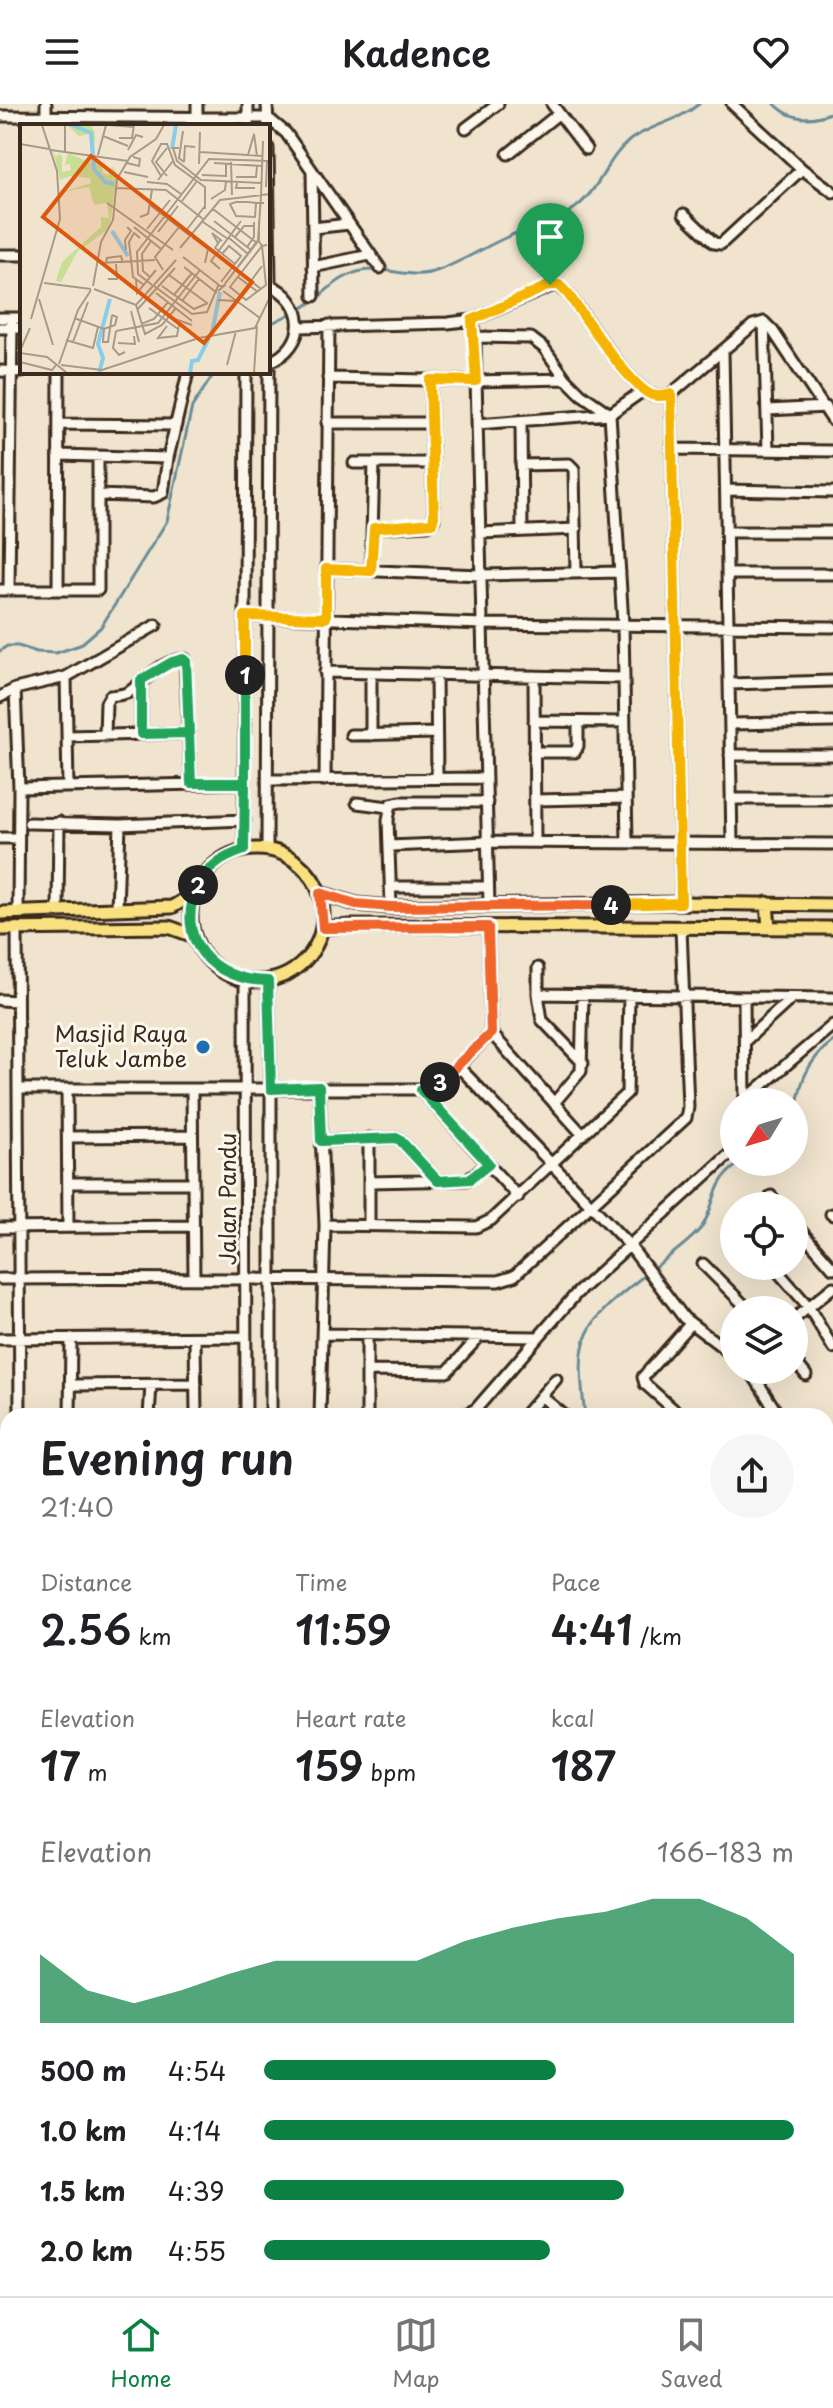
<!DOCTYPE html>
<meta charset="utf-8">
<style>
:root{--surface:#fff;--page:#f6f6f6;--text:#202124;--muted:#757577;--line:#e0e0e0;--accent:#0b8043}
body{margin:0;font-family:"Playpen Sans",sans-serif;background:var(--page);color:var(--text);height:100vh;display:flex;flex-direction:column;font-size:30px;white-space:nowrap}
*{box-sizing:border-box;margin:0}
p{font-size:26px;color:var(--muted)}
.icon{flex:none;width:44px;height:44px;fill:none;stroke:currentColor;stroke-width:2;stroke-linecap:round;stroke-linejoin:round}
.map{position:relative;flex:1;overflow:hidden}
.details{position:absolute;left:0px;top:1304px;width:834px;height:888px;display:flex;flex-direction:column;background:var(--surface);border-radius:24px 24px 0 0;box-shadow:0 8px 32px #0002}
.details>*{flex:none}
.needle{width:52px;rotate:232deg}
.tools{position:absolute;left:720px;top:984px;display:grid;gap:16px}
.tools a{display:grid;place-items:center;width:88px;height:88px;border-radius:50%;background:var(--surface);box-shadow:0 8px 32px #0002;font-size:40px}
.pin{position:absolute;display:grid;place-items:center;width:68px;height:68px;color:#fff;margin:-82px -34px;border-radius:50% 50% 50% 0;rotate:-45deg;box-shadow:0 0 8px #0007}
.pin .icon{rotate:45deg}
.km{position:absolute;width:40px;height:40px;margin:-20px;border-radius:50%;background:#222;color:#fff;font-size:22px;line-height:40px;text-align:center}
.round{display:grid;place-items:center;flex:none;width:84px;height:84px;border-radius:42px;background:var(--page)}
.overview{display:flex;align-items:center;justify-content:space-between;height:136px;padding:0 40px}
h1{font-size:44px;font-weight:600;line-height:60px}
.figures{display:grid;grid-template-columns:repeat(3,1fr);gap:12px;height:136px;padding:8px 40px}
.figures div{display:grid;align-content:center}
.figures b{font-size:40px;font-weight:600}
.figures small{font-size:22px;font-weight:400}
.figures p{font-size:22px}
.chart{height:224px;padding:16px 40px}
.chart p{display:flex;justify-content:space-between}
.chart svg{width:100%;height:144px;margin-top:8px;fill:var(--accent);opacity:.7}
ul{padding:0 40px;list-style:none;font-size:26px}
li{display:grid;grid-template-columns:128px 96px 1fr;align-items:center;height:60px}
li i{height:20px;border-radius:10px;background:var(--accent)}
header{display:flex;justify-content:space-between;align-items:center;height:104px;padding:0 40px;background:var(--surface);font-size:36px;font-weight:600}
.tabs{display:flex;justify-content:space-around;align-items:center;height:112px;border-top:2px solid var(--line);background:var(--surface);font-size:22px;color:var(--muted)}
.tabs a{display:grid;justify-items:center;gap:4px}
.tabs .current{color:var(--accent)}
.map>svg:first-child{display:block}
.green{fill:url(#green-dots);stroke:#80845a;stroke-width:2}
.forest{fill:url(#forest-crowns);stroke:#80845a;stroke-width:2}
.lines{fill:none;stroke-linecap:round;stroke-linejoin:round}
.stream{stroke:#698c98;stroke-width:3}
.minor-casing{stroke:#3b2a1e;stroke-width:15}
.major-casing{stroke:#3b2a1e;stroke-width:17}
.minor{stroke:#fbf7ec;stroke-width:9}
.major{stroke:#f9e181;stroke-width:11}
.split-1-casing{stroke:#fff;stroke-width:16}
.split-2-casing{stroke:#fff;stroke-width:16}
.split-3-casing{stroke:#fff;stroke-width:16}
.split-4-casing{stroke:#fff;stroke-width:16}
.split-5-casing{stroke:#fff;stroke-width:16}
.split-1{stroke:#f5b400;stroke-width:10}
.split-2{stroke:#22a559;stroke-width:10}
.split-3{stroke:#22a559;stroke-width:10}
.split-4{stroke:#f0652b;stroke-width:10}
.split-5{stroke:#f5b400;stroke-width:10}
.poi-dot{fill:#1f6fb2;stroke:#fbf7ec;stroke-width:3}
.labels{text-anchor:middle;stroke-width:6;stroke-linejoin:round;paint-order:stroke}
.poi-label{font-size:22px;fill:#3b2a1e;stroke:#fbf7ec;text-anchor:end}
.street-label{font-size:22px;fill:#3b2a1e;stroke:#fbf7ec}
.inset-river{fill:none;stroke:#88cde9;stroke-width:4}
.inset-road{fill:none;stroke:#a89a88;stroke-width:2}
.view{fill:#df570d;fill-opacity:0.15;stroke:#df570d;stroke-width:4}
.inset-edge{fill:none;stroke:#3b2a1e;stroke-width:4}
</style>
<header><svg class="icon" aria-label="menu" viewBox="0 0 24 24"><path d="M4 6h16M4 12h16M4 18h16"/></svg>Kadence<svg class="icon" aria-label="heart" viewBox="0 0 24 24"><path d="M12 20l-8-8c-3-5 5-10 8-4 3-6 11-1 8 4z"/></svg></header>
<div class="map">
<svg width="833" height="2192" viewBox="0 0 833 2192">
<defs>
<pattern id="green-dots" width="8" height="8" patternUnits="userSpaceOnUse" patternTransform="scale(2)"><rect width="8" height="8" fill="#c6df95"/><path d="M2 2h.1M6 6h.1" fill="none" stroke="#abc080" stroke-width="1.8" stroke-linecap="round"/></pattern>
<pattern id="forest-crowns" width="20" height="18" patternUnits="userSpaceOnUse" patternTransform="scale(2)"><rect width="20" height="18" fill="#c6df95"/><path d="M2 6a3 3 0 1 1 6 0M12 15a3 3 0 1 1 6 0" fill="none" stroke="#abc080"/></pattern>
</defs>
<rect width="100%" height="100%" fill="#f0e4ce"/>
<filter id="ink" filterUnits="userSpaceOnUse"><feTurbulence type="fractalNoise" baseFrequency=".0125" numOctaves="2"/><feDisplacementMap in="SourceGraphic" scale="16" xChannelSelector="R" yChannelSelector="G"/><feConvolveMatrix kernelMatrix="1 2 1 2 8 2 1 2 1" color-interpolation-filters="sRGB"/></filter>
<g filter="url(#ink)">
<!-- green -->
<path class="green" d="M150,2184h31l4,6 -31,2z
M282,2184h59l-8,8h-46z"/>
<!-- forest -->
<path class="forest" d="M826,1647l7,2v37l-7,-2z
M0,1846l8,1v80l-8,3z
M8,2055v42l-8,5v-36l7,-4z
M86,2184h54l3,8h-53z"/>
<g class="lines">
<!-- stream -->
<path class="stream" d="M775,0c16,17 36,17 58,8
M301,205c22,-12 35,-33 61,-38 27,-5 50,10 77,-1 24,-9 44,-22 66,-32 28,-14 59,-15 81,-40 17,-18 24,-42 44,-58 20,-15 47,-18 69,-36
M268,221l24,-12
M0,547l7,-5h11l19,6 19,1 24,-8 21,-18 66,-106 25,-114 23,-35
M794,1016c6,-35 10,-57 39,-79
M652,1166c14,-12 38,-28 49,-42 15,-21 10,-47 38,-64l22,4 11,-6
M585,1312c-10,-83 -4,-90 61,-142
M0,2152l8,-5"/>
<!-- minor casing -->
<g class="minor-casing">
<path id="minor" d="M46,0v22
M197,0v22
M267,0l1,22
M552,0l34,45
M732,0l70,65 31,23
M0,12l268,2 18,15 94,135
M248,22v-22
M466,24l32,-24
M268,44l2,136
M508,50l50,-40
M312,67l2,125
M684,110l30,29 7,1 81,-75
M313,124l36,-4
M0,151h22
M313,163l57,-12
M268,180c40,17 41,62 0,79
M0,214h22
M472,216l3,17 14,569
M764,218l4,128
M764,218l9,9 60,90
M299,223l149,-4 24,-3 84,-36 12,10c17,22 61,92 84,101 7,2 13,1 19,-1l82,-69 11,-3
M0,224h22
M475,233l56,1 13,10 22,31 15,15 29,20
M723,247l9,493
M0,267l22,1
M328,274l148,3 90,-2
M671,290l10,509
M768,306l58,-3
M610,310l13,210 4,219
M521,318l1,109
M327,319h104
M59,320l117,1
M477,320l133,-10 34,-24
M672,345l161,2
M58,351l110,3
M354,359h78
M521,361l48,-1 5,5 2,104
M726,386l107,2
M98,391l56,2 9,-4 5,-35 20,-86
M374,424l54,-3 6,-5 -4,-140
M726,428h107
M480,429l96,-4
M326,465l155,6 139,-3
M371,467l3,-108
M727,470h106
M0,486h98v-134
M9,486l3,-272
M58,486l1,-218
M245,512l238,8 350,3
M325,568l299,6
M436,570l1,104
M534,572l1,166
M66,573l2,110
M729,580l104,-3
M0,593l15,-8
M534,617l90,1
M730,620l103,-2
M141,630v-54
M351,631l84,-2
M371,631v-62
M68,632l121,-3
M105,632l1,-33 4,-7c6,-1 14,-1 19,-4 17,-12 34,-33 56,-33l6,124
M534,648h41l3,-6v-24
M730,651h103
M268,676l218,-2
M325,676l4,-455
M19,684l226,-5
M731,695h102
M535,696l91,-2
M357,699l32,4
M29,719l91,2 125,-5
M0,734h18
M389,742l99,-4 345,2
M267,745l2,-486
M244,746l2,-478
M390,783h98
M391,803l-3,-87 3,-16 9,-2h87
M117,804l3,-83
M58,806l1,-88
M18,809l1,-125 -4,-99 51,-12 90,-52
M17,824l3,488
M538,864v26l4,26 41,43
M245,877l1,435
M268,877l3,108v327
M538,890l295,4
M744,893l1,105
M0,896l17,1
M491,929l92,102
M745,937l47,-43
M458,962l171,179 55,73 50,38
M319,983l6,138 -5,191
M18,985h412l28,-23 33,-33 -3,-106
M67,985l1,138
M192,985l2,188
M421,986l97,107
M745,996l88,-75
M554,999l27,-32 2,-76
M68,1033l124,-1
M369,1034v87
M321,1037l77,-3 40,43
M369,1078l97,-2 23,-16
M68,1079h125
M771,1092l8,10
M831,1110l2,1
M794,1119l39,45
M325,1121l151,2 15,-7 136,-127 2,-98
M0,1124l193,-2
M703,1160l46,46
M773,1162l35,40 25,42
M0,1175c166,-2 332,1 498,2l16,-5 172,-158 2,-11 -7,-179
M794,1215l39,-32
M322,1230l216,3
M195,1234l1,78
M0,1235l246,-2
M794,1256l12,15
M750,1266l29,46
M367,1267l80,1 33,-36
M71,1281l125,-1
M541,1292l24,20
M70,1312l1,-77
M149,1312l2,-31
M367,1312v-81
M446,1312l18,-1 12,-6 100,-115 158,-144
M524,1312l32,-37
M681,1312l-36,-32 -2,-7 47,-53
M0,1384l8,-5
M826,1386l7,11
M0,1438l8,-3
M0,1487l8,-4
M0,1524l8,12
M0,1555l8,-5
M0,1623l8,11
M0,1998l8,-3"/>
</g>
<!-- major casing -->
<g class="major-casing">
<path id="major" d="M191 811a66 66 0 1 1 132 0a66 66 0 1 1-132 0Z
M320,789l36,11 35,3 290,-4 152,2
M767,799l2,25
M0,809l172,-6 22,-13
M323,824l27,-2 483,2
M0,825l169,-2 25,9
M826,1423l7,-4
M0,1822l8,1
M826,1980l7,-4
M826,1990l7,-4
M826,2014l7,-5
M546,2192l9,-8
M579,2192l10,-8"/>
</g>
<!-- minor -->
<use href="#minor" class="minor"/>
<!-- major -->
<use href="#major" class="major"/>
</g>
</g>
<g class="lines" filter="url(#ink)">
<!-- split-1 casing -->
<g class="split-1-casing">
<path id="split-1" d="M245,571v-59l81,2v-49l45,2 3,-43 58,-5 2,-6 -4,-137 46,1 -4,-61 78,-35"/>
</g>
<!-- split-2 casing -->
<g class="split-2-casing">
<path id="split-2" d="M198,781c11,-20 26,-28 46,-35l1,-67h-54l-5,-122 -3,-2 -11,3 -31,18v54l48,-1 2,50h54v-108"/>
</g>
<!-- split-3 casing -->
<g class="split-3-casing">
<path id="split-3" d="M198,781c-25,55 15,96 70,96l3,108 48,-2 2,54 77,-3 40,43 32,-2 19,-15 -68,-74 9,-1 10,-7"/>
</g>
<!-- split-4 casing -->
<g class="split-4-casing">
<path id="split-4" d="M440,978l51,-49 -3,-106 -165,1 -3,-35 36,11 35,3 220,-2"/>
</g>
<!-- split-5 casing -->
<g class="split-5-casing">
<path id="split-5" d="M550,181h9l9,9c16,22 62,93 84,101 7,2 13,1 19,-1l10,509 -70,2"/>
</g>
<!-- split-1 -->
<use href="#split-1" class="split-1"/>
<!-- split-2 -->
<use href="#split-2" class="split-2"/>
<!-- split-3 -->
<use href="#split-3" class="split-3"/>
<!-- split-4 -->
<use href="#split-4" class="split-4"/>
<!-- split-5 -->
<use href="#split-5" class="split-5"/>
</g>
<!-- markers -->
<circle class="poi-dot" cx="203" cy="943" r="8"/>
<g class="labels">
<!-- poi labels -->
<g class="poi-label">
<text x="187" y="938">Masjid Raya<tspan x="187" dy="25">Teluk Jambe</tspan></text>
</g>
<!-- street labels -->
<g class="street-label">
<text transform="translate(228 1095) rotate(-90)" y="8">Jalan Pandu</text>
</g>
</g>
<!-- overview -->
<g transform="translate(20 20)">
<rect width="250" height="250" fill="#f0e4ce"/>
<path d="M47,1h24l4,8 -1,31 6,-4 3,13 5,2 4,-9 5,7 -6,46 -4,11 -30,22 -16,30 -5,-1 6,-19 39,-35v-10l8,1 -2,-15 -13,2 -5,-18 -27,5 29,-9 -1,-5 -20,-2 -10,4 -7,-29 3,6 3,-3 3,2v16l9,-2 -1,-6 -5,1 3,-12 23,10 2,-6 -4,-23 -10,2z" fill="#c6df95"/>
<path class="inset-river" d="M52,1l19,8 3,36 11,13 9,2M152,25l4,-24M92,107l16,25M192,209l8,-41M79,249l4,-15 -5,-14 12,-45M170,249l2,-12 6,-1 11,-22"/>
<path class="inset-road" d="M89,1l25,2M163,7l-4,27 5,4M83,12l25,10M99,14h13l2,-13M0,20l29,5M159,24h-6l4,13 24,19 60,3M31,26l77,11M108,26l8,-15 7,2M45,28v-27M180,28l62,4M78,31l8,-30M228,31l6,-21 3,22M164,38l1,-16 10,1M211,38l1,33M107,39l12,3 1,-7 -7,-2M194,39l48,3M179,40l1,-32M104,48l24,5M182,51l24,1v-12M141,52l-9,-15 9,-17h6l8,21 30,22v22M147,52l-11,-14 11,-14M216,53h20l1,-11M138,56l15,-19M127,58l20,2 14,10M217,59l-1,5h19M96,64l50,2 37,29M241,71l2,-54M191,75l14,-9 1,-9M162,77l15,-20M87,79l66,47M236,79l-1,14 -19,-1 -6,-12 6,-2h12l8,1h8M130,81l39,30M193,85l44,34M120,93l8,-3 4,-24M194,97l37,29M239,97v19l-35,45 34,-45 3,-44M183,98l25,17M114,103l27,22M127,105l23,-29M138,108l20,-26M165,108l20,-26M172,113l16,12 -3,14M215,113l9,-11h10M120,114l-6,-5 -5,9 4,35 11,8M209,114l19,16M201,115l-6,9 20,16M238,116l4,6 4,39 -20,15 -16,-13 32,-41 5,-1M198,119l-6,-10 10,8M227,123l7,-10v-15M160,124l40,-48 50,-6M106,126l-1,-10 6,-9 -4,-4M163,133l36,28M80,139l55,-3M86,139l1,-5 14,-2 2,7M164,143l33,26M200,145l-9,-8 30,-40M143,146l-8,-13 24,-30M221,149l20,16M149,151l38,28M130,153l-7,-6 -1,-17 9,-13M218,153l20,15M88,155h9l-1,-15M116,155l1,14 19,-23M201,158l20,-26 -12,-10 -7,8M24,159l47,6M132,161l-14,-11 -1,-22 72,-93 58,2 -1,26M73,162l8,-44 12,-22 4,-41 13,-22 26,-18 8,-14M134,162l38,28 15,-2 11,-26h6l-6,5M142,162l32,23 14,-6M74,165l42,16 40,-45M203,167l37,27M136,169l36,28M154,171l18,-22M19,175l14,46M198,176l18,1 26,-35M162,177l17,-22M116,181l9,29 17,-9 14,-17M129,184l29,21M117,186l38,-42M111,187l8,31M149,193l23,8M54,194l30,11 11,-4 2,-8 -5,-2M11,195l29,-100 -3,-48 -15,-46M121,200l13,-5 14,-17M147,202l-9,12 19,-2 2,-11M84,205l-1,13h5l4,-27M96,207l42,-8 42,-53M96,207l-3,17 6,7 6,-3M46,216l27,8 5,-21M53,218l15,-40M98,219l17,1 -1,-8M0,227l10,-23M0,229l27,4 20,16M0,238l32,8 4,-5M39,240l19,-54 13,-20M41,241l41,5 97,-32 56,-10 15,-31M207,241l9,-34M234,249l3,-47"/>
<path class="view" d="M71,32l161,126 -48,61 -161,-126z"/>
<rect width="250" height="250" class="inset-edge"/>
</g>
</svg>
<div class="tools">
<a><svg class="needle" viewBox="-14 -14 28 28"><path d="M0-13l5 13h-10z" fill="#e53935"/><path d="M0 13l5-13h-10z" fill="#757577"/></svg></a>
<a><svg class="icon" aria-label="locate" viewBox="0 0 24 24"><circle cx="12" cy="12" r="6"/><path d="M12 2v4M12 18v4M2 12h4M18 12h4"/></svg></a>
<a><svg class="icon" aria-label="layers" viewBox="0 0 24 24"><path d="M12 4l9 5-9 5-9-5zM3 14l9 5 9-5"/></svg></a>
</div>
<div class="pin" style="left:550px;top:181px;background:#1e9e55"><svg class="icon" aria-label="arrive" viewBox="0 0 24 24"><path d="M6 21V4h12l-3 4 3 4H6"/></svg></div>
<b class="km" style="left:245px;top:571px">1</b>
<b class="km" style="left:198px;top:781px">2</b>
<b class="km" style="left:440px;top:978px">3</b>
<b class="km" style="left:611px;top:801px">4</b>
<section class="details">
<div class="overview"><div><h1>Evening run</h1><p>21:40</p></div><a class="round"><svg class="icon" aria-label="share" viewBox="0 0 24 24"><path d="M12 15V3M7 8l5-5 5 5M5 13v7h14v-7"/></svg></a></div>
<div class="figures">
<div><p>Distance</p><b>2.56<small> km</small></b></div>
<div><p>Time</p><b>11:59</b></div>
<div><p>Pace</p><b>4:41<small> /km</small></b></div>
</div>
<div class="figures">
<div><p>Elevation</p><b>17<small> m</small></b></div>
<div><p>Heart rate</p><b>159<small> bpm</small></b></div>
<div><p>kcal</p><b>187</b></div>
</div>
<div class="chart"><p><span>Elevation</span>166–183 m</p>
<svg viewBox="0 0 160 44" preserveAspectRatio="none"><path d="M0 44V23L10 34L20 38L30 34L40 29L50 25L60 25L70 25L80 25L90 19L100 15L110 12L120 10L130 6L140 6L150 12L160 23V44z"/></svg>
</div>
<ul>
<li><b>500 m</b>4:54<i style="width:55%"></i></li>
<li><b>1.0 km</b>4:14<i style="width:100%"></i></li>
<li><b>1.5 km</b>4:39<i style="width:68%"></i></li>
<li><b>2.0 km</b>4:55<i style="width:54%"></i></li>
</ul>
</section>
</div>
<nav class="tabs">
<a class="current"><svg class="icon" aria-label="home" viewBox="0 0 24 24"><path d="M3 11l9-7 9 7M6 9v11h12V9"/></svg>Home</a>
<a><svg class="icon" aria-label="map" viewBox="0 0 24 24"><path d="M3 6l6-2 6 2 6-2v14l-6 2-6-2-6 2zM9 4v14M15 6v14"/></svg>Map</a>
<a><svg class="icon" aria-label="saved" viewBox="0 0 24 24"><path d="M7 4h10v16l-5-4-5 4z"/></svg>Saved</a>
</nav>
